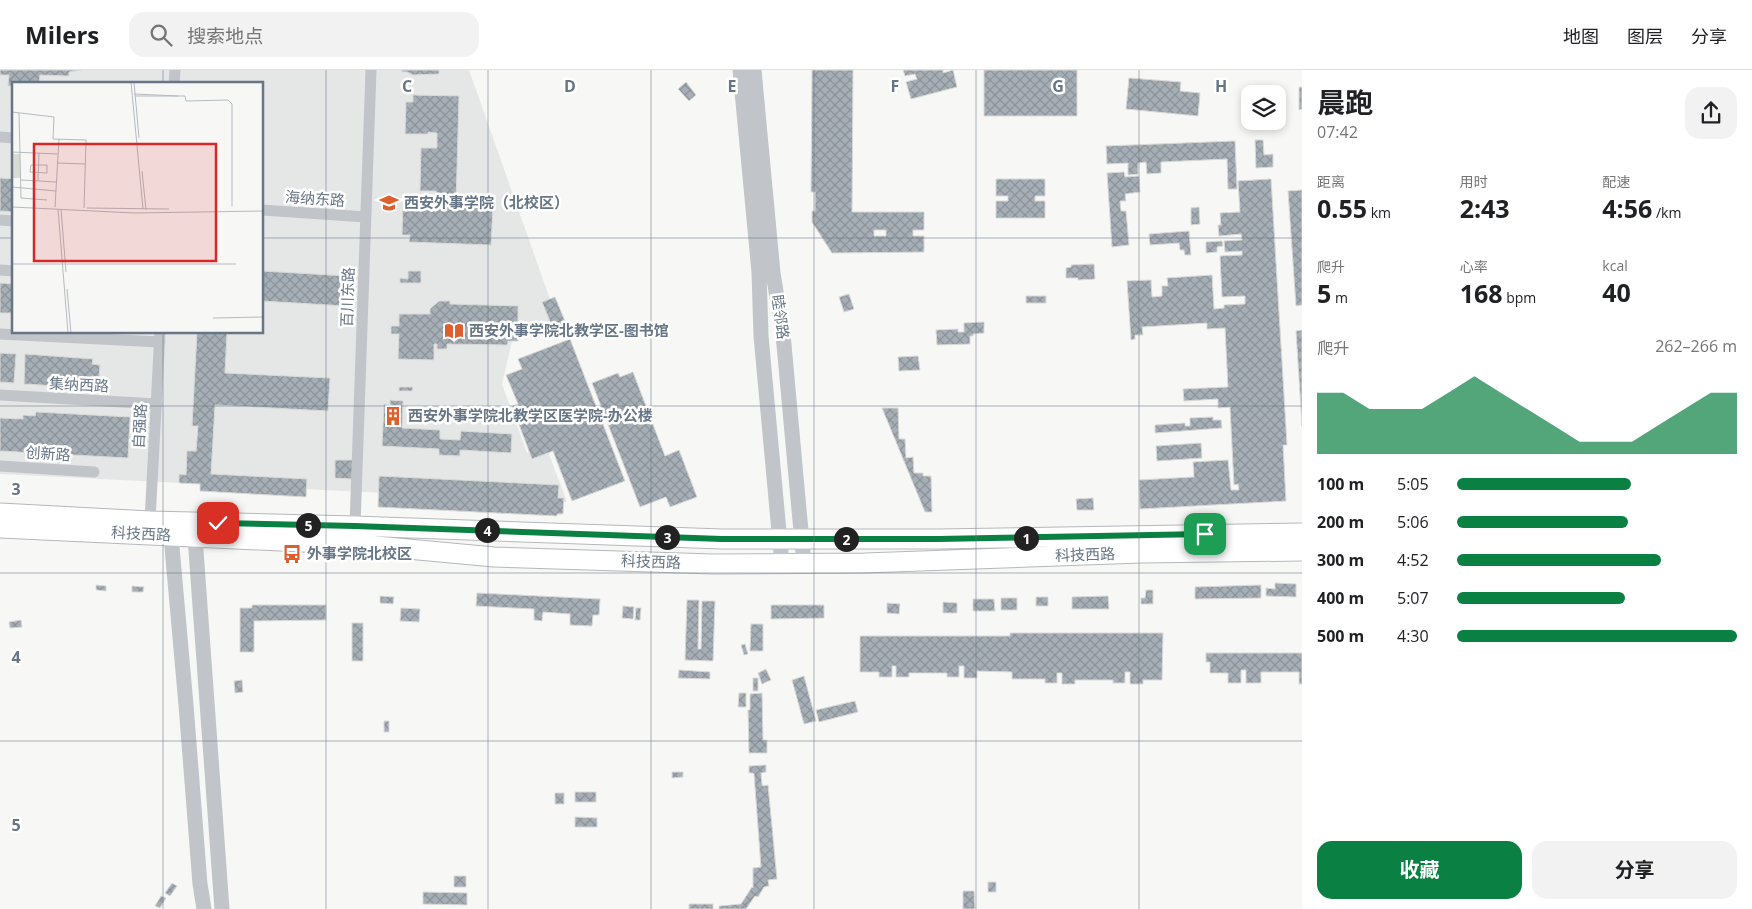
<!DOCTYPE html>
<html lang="zh">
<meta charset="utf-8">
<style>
:root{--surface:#fff;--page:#f2f2f2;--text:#202124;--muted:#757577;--line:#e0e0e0;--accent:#0b8043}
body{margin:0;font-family:"Open Sans","Noto Sans SC",sans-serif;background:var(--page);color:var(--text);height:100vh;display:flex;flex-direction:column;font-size:19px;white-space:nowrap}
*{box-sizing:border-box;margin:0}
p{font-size:16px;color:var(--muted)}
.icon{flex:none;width:28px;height:28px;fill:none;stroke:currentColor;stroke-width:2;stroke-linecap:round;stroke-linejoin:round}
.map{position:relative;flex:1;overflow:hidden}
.panel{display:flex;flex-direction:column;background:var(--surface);width:450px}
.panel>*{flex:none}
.controls{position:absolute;left:1241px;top:15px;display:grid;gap:10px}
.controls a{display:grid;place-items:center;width:45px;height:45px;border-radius:10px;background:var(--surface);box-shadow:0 2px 8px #0003;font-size:25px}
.pin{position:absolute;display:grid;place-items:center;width:42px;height:42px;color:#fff;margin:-21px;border-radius:10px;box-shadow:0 2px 8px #0006}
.km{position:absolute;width:25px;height:25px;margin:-12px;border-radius:50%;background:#222;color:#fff;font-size:14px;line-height:25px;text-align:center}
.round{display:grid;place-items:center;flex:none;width:52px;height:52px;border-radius:15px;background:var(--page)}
.head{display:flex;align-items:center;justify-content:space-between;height:85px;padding:0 15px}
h1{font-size:28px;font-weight:700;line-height:38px}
.stats{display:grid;grid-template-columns:repeat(3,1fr);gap:8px;height:85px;padding:5px 15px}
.stats div{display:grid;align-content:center}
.stats b{font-size:25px;font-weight:700}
.stats small{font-size:14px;font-weight:400}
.stats p{font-size:14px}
.chart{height:140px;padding:10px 15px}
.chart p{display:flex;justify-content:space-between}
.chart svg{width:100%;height:90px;margin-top:5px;fill:var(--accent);opacity:.7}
.button{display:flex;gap:10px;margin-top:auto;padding:10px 15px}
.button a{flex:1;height:58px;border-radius:15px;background:var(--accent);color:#fff;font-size:20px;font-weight:700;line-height:58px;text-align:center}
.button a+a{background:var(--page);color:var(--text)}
ul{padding:0 15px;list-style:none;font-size:16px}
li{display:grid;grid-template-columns:80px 60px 1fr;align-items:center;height:38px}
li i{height:12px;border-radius:6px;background:var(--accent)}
header{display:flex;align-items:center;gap:30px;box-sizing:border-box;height:70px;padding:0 25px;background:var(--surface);border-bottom:1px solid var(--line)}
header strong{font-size:24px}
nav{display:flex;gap:28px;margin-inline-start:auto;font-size:18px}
.search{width:350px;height:45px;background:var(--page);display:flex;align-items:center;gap:12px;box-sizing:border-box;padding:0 18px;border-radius:15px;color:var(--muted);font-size:19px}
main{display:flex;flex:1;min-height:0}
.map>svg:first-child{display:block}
.built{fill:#e5e6e6;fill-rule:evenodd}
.building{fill:url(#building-cross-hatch);stroke:#d9d9d7;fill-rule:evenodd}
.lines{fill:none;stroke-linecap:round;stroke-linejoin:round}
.primary-casing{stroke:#b4b8bc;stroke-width:21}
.minor{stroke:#c1c4c8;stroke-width:11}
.tertiary{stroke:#c1c4c8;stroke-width:15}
.primary{stroke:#fff;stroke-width:19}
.route-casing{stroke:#fff;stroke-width:10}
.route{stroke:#0b8043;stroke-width:6}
.grid{fill:none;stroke:#677685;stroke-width:1;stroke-opacity:0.55}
.labels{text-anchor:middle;stroke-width:5;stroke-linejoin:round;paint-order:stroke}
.street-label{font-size:15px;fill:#677685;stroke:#fff}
.poi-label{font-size:15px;font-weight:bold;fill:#677685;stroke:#fff;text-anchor:start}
.inset-road{fill:none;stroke:#b4bbc1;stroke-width:1}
.view{fill:#d62828;fill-opacity:0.15;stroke:#d62828;stroke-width:2.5}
.inset-edge{fill:none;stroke:#677685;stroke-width:2.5}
.grid-label{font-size:16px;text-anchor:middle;font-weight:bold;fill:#677685;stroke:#fff;stroke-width:5;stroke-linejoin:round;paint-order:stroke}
</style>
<header>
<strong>Milers</strong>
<div class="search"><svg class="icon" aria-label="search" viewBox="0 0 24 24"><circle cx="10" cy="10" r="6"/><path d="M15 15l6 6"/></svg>搜索地点</div>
<nav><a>地图</a><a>图层</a><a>分享</a></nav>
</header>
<main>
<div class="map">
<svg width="1302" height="839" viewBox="0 0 1302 839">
<defs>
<pattern id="building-cross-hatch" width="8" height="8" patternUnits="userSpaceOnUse" patternTransform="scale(1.25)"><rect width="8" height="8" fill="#a7afb6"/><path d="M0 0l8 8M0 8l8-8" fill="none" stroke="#8c939a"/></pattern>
</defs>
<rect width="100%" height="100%" fill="#f7f7f5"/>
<!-- built -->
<path class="built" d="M0,0h469l89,252 -45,15 -11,47 25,69 19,-7 21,56 -567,-28zM14,14h248v248h-248z"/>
<!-- building -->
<path class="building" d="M0,0h81l-12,2v4l-29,-1 -1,9h-25v2h-6l1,-11h-9z
M402,0h37v4l-26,1 -6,-3h-5z
M812,0h41l-1,142h72v18h-11v6h11v16l-92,1 -20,-31v-11h3v-19h-4zM874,160h12v6h-12z
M903,0h40v3l10,-3 4,17 -46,12 -5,-17 11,-3 -2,-5 -10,2z
M984,0h93v46h-93z
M1129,8l52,4 -1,9 20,2 -2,23 -72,-7z
M686,12l10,13 -7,6 -11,-12z
M1299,17h3v22l-3,1z
M413,25l46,1 -3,109 37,1 -2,39 -82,-3 1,-7h-8l1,-32h23v3h10v-15h-16l1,-43h16v-15l-9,-1v2h-23l1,-32h7z
M1255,70h8l1,15 9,-1v13l-17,1z
M1235,71l2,48h-9l-1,-30 -66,3v11l-14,1 -1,-12 -8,1v11l-10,1v-12l-21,1 -1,-18z
M1124,102l1,5 14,-1 1,16 -15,2 1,7h-6l1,10h5l3,34 -17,2 -5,-74z
M0,108l14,1v33l-14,-1z
M996,109h49v17h-10v5h10v17h-49v-17h12v-5h-12z
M1271,109l16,266h-4l3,56 -146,8 -1,-29 55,-3 -1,-15 35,-2 3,30h8l-1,-6 -4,1 -4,-78 -12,1v-9l-34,2 -1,-12 45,-2 -3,-59 -18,1v-6l-65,4 1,8h-8v4l-4,1 -4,-59 24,-1 1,17 10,-1v-10h6l-1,-8 45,-3 2,34 10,-1v-3l21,-1v-8l-23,1 -2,-41 22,-1v-4l-17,1 -1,-11 18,-1 -1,-6 -22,2 -1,-11h3l-1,-12 20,-1 -2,-31z
M1302,120v115l-6,1 -8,-115z
M1199,137l1,17 -9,1v-17z
M1189,161l2,24h-6l-1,-5h-4l-1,-7 -29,2 -1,-11z
M1222,171l1,5 -6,1v5l-11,1v-11z
M1094,194l1,15 -17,1v-2h-12v-10l5,-1v-2z
M262,201l85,5v6l4,1 -1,14 -4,-1v10l-84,-5z
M408,201h13v12h-21v-5l8,1z
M0,213l14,1v29h-14z
M849,224l5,15 -10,3 -5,-15z
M1026,226h20v7h-20z
M555,227l12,29 -13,5 -12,-29z
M439,231h11v3l68,2v35h-10l-1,4 -60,-1v5h-10v-5h-3v16l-36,-1 1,-25h-8v-8h8v-12h31v-5z
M984,252v11l-11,1v2h-3v8l-33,1 -1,-15 22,-1v3h6v-9z
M1302,260v96l-6,-95z
M197,262h30l-2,41 105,5 -2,33 -113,-6 -4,69 96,5 -1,18 -106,-6v-7l-21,-1v-9l7,1 1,-24h9l2,-25h-6z
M570,269l55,142 -53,20 -19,-50 -21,8 -20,-53 6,-2 -12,-29 16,-6 -4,-10z
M0,283l16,1 -2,29 -14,-1z
M25,284l68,5 -1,5 8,1 -1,12 -7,-1 -1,12 -67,-4z
M918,286l2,14 -21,1 -1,-14z
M633,302l32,84 14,-6 18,47 -27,10 -4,-10 -26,10 -48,-124 26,-10 2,4z
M399,317h14l-1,4h-13z
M390,330l13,1 -1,27 38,2v9l20,1 1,-9 51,3 -1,19 -51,-3v6l-21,-1v-6l-57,-3 2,-42 6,1z
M882,338h16l1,31h6l1,19 7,-1 1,16h9v3h8l1,36h-7z
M36,342l94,5 -2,41 -128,-7v-33l23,1v-4l12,1z
M1213,347v3h8l1,8 -67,5v-8l30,-2v3h5v-8z
M1201,373l1,15 -45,3 -1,-15z
M335,390h18l-1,19 -17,-1z
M379,406l180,9 -1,13h6l-1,16h-6v2l-179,-9z
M1093,428l1,12h-17l-1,-11z
M1275,513l21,1v13l-30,-1v-8l9,1z
M96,515l10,1v5l-10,-1z
M1261,515v13l-66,1v-12z
M132,516l12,1 -1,5h-11z
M1146,520h7v14h-12v-6h4z
M477,523l123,6 -1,16h-6l-1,11 -22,-1v-11l-27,-2 -1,9 -8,-1v-11l-58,-3z
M380,526l14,1 -1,7 -13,-1z
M1108,526l1,13h-37v-12z
M1036,527h12v9h-12z
M1001,528h16v12h-16z
M973,529h21l1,12h-22z
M687,530h12l-1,49h3l1,-48h13l-2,60 -28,-1z
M943,532l14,1v10h-14z
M887,533l13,1 -1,10 -12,-1z
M252,535h74v15l-72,1v31h-14v-44h12z
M771,535h53v13l-53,1z
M623,536l11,1 -1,12 -11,-1z
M401,538l19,1 -1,13 -19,-1z
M636,538h5l-1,12h-5z
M21,550l1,7 -12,1 -1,-6z
M352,553h11v38h-11z
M751,554h12v27h-13z
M1010,563h153l-1,47h-19v4h-13v-12h-5v11h-12v-3h-38v4h-13v-11h-5v10h-12v-4h-33v-7l-35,-1v7h-13v-12h-5v11h-12v-4h-38v4h-13v-11h-4v11h-13v-5h-19v-36h150z
M745,574l3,10 -4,1 -3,-10z
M1206,583h96v31h-3v-12h-38v11h-15v-13h-5v13h-13v-10h-18v-11h-4z
M766,599l5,11 -9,4 -4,-11z
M679,600l31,2v7l-32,-1z
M804,606l12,45 -12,3 -12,-44z
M753,608h5v13h-5z
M242,610l1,12 -8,1 -1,-12z
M739,623h7v14h-8z
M762,623l1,47h4v13h-18l-1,-43h2v-16z
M855,631l3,11 -39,10 -3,-12z
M384,651h5v11h-5z
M766,695v7l-5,1 1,11 1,2 5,-1 9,94 -9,1 1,6 -5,1 -6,10 -3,-1 -9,13h-27v-3l22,-2 11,-17 1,1v-20l8,-1 -7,-93 -1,-1h-4v-7z
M672,702h11v5l-11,1z
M575,722h21v10h-21z
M555,723h9v11h-9z
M575,747l22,1v9h-22z
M454,806h12v11h-12z
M988,812h8v10h-8z
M172,813l5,3 -7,10 -5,-3z
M963,821h11l1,18h-12z
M423,822l44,1v12l-44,-1z
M161,826l5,2 -6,10 -5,-2z
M689,834h24v5h-24z"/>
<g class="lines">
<!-- primary casing -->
<g class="primary-casing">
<path id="primary" d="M0,443l150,8 205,5 367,13h216l364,-6
M0,458l365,17 129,12 219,7 152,-1 276,-10 161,-2"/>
</g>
<!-- minor -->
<path class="minor" d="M174,14l1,-14
M0,67l14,1
M262,140l104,7
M0,150l14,1
M0,200l14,1
M0,264l160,8
M0,325l157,9
M0,396l94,6
M150,451l10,-189
M355,456l16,-456"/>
<!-- tertiary -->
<path class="tertiary" d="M740,0l19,202 2,64 21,228
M754,0l19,203 10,61 21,230
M171,466l15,169 14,179 4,25
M195,467l27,372"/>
<!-- primary -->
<use href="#primary" class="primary"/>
</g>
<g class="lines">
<!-- route casing -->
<g class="route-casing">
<path id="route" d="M218,453l137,3 367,13h216l267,-5"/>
</g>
<!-- route -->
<use href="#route" class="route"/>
</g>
<!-- grid -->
<path class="grid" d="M163,0v14M326,0v839M488,0v839M651,0v839M814,0v839M976,0v839M1139,0v839M0,168h14M262,168h1040M163,262v577M0,336h1302M0,503h1302M0,671h1302"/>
<!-- icons -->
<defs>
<g id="university-bare" transform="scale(1.5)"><path d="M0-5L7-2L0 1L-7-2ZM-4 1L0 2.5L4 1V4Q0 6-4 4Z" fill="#de5f2e" stroke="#fff" stroke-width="2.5" paint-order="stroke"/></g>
<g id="library-bare" transform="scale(1.5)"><path d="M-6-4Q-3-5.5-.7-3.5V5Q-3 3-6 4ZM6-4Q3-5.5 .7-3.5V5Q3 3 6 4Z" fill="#de5f2e" stroke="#fff" stroke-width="2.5" paint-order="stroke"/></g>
<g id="building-bare" transform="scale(1.5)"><path d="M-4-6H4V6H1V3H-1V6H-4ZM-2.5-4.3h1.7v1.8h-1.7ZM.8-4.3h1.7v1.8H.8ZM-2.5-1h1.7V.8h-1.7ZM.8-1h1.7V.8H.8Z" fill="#de5f2e" stroke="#fff" stroke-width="2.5" paint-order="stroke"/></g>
<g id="bus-bare" transform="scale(1.5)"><path d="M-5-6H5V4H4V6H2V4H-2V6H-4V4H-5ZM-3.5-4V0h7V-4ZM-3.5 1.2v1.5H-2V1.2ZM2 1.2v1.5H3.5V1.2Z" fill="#de5f2e" stroke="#fff" stroke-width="2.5" paint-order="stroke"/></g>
</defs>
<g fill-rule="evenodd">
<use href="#university-bare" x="389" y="133"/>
<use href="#library-bare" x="454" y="261"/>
<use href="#building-bare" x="393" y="346"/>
<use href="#bus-bare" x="292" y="484"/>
</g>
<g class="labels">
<!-- street labels -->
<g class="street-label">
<text transform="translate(315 129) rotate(4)" y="5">海纳东路</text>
<text transform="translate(348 227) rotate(-88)" y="5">百川东路</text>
<text transform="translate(780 247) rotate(82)" y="5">睦邻路</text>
<text transform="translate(79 315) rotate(3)" y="5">集纳西路</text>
<text transform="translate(140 356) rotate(-87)" y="5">自强路</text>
<text transform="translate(48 384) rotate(4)" y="5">创新路</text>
<text transform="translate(141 464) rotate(3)" y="5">科技西路</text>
<text transform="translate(1085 485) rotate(-2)" y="5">科技西路</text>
<text transform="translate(651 492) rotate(2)" y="5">科技西路</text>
</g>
<!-- poi labels -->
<g class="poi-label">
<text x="404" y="138">西安外事学院（北校区）</text>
<text x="469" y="266">西安外事学院北教学区-图书馆</text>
<text x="408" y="351">西安外事学院北教学区医学院-办公楼</text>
<text x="307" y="489">外事学院北校区</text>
</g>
</g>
<!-- overview -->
<g transform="translate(12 12)">
<rect width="251" height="251" fill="#f7f7f5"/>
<path d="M0,72h8v24h-8z" fill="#d7dcd4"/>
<path class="inset-road" d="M119,0l12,127M122,0l5,56M122,12l44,2h-43M166,14h7l1,5 42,-1 4,4v102M0,30l42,5 -1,22 33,1 -2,68M7,31l2,85 26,2M0,70l46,2M45,81l28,1M19,83h16v8l-17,-1zM130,89l4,39M9,98l35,2M26,99l1,-28M0,105l44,4M0,125l122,6 130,-2M43,125l4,-68M75,126l82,1M46,127l10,124M49,127l5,63M0,182h224M55,207l4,44M201,236l51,-1"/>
<path class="view" d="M22,62h182v117h-182z"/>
<rect width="251" height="251" class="inset-edge"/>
</g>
<g class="grid-label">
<text x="407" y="22">C</text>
<text x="570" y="22">D</text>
<text x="732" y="22">E</text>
<text x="895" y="22">F</text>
<text x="1058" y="22">G</text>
<text x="1221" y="22">H</text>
<text x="16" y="425">3</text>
<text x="16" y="593">4</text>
<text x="16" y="761">5</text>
</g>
</svg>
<div class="controls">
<a><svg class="icon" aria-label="layers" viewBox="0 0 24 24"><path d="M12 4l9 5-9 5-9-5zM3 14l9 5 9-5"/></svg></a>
</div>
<div class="pin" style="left:1205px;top:464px;background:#1e9e55"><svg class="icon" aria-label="arrive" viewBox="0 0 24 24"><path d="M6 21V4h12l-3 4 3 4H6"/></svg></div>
<div class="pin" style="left:218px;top:453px;background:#d93025"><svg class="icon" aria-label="check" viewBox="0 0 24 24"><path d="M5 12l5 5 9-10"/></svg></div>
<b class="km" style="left:1026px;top:468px">1</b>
<b class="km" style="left:846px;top:469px">2</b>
<b class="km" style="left:667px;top:467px">3</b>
<b class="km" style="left:487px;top:460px">4</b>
<b class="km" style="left:308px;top:455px">5</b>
</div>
<section class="panel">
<div class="head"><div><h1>晨跑</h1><p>07:42</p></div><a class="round"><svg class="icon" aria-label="share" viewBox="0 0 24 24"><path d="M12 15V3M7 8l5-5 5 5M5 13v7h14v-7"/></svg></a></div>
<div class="stats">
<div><p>距离</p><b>0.55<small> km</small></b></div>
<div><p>用时</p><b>2:43</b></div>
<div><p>配速</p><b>4:56<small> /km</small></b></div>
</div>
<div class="stats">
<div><p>爬升</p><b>5<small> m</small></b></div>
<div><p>心率</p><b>168<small> bpm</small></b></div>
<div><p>kcal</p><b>40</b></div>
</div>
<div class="chart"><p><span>爬升</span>262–266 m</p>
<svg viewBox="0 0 160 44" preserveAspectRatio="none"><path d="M0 44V14L10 14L20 22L30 22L40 22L50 14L60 6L70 14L80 22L90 30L100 38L110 38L120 38L130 30L140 22L150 14L160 14V44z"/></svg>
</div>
<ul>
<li><b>100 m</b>5:05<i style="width:62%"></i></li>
<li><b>200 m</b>5:06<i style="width:61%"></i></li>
<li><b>300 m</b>4:52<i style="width:73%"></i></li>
<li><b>400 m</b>5:07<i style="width:60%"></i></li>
<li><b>500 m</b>4:30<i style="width:100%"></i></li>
</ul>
<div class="button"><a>收藏</a><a>分享</a></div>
</section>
</main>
